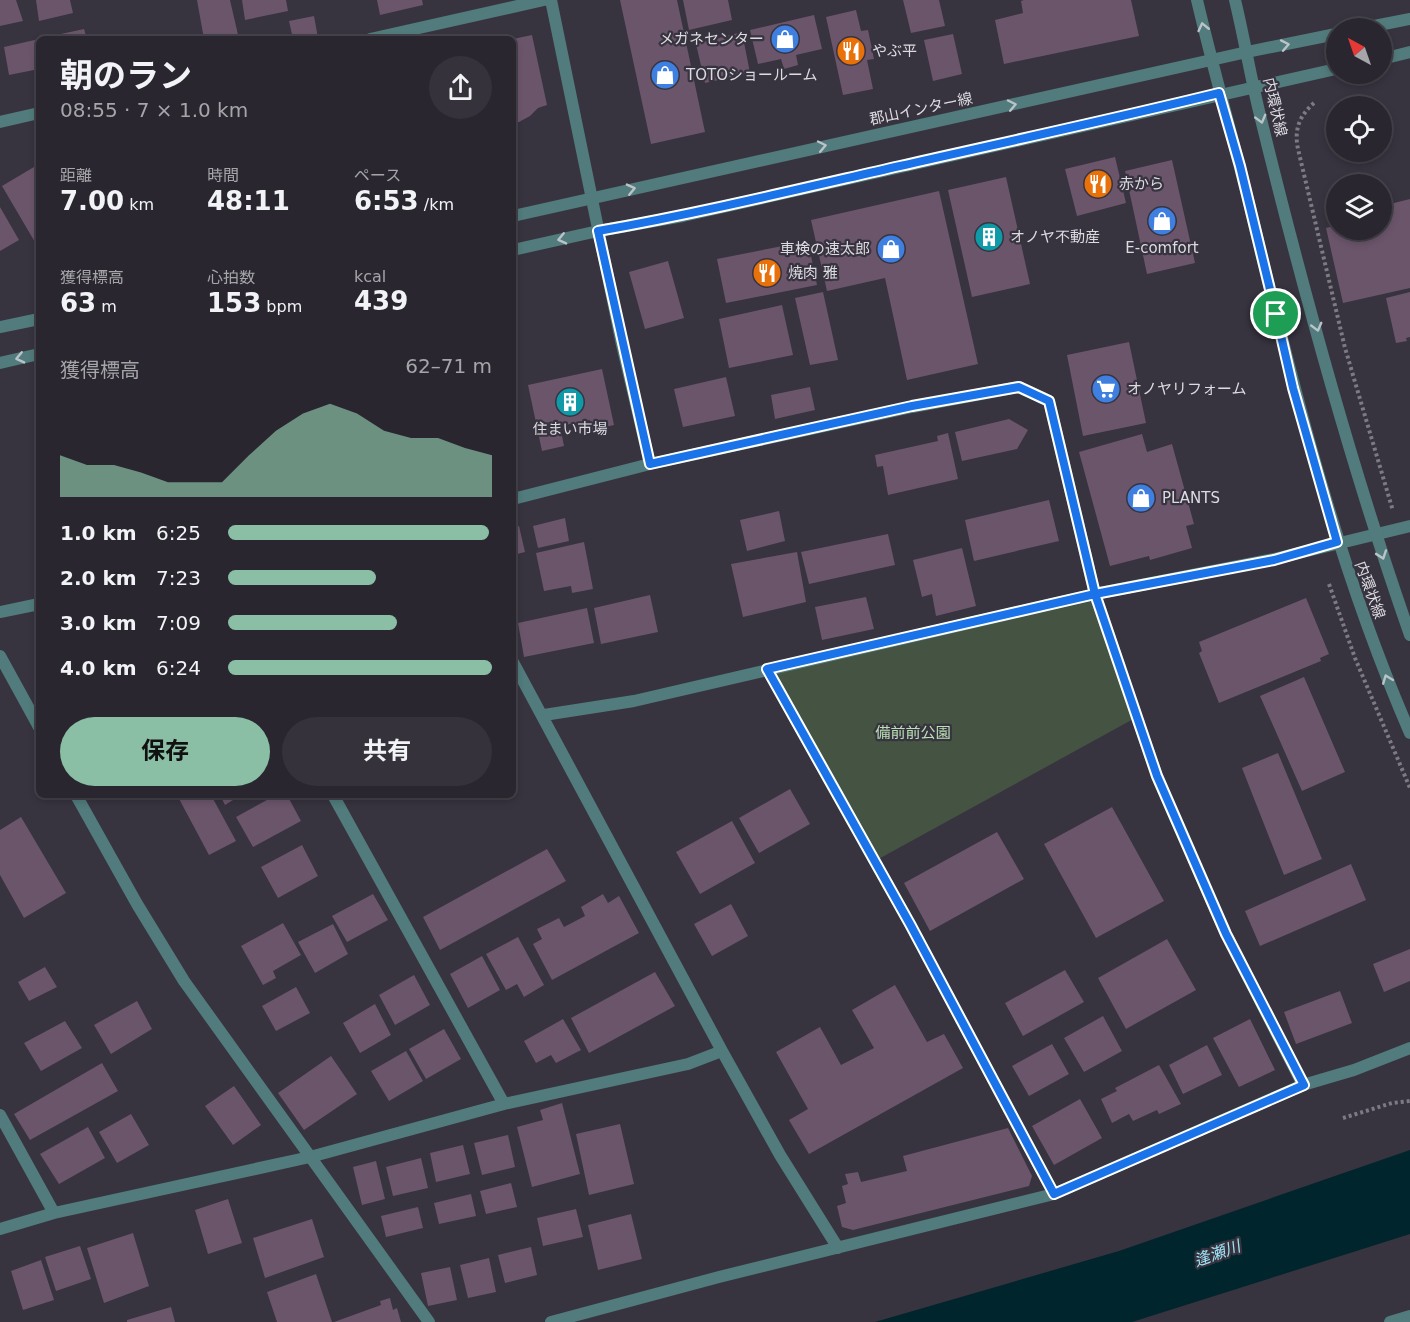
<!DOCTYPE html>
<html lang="ja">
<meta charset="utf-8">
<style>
:root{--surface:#29262f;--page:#35323b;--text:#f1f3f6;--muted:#a5a5aa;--line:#45434b;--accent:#8abfa5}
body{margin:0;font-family:"DejaVu Sans","Noto Sans JP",sans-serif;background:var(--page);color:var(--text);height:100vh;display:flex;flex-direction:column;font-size:22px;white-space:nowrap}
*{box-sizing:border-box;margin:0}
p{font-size:20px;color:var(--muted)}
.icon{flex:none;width:33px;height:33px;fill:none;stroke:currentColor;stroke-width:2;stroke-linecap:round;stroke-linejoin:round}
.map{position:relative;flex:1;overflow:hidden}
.drawer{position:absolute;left:36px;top:36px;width:480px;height:762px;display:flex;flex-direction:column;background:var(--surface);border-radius:9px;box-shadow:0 3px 9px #0003,0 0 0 2px var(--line)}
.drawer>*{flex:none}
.needle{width:39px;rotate:320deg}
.tools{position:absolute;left:1326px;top:18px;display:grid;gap:12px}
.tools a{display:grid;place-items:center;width:66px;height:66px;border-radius:50%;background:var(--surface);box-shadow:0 3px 9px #0003,0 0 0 2px var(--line);font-size:30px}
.pin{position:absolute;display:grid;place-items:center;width:51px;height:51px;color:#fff;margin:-26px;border:3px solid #fff;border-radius:50%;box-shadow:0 2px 6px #0007}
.round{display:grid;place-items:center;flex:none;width:63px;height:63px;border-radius:32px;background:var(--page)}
.head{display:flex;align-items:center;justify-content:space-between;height:102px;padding:0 24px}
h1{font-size:33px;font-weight:700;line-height:45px}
.figures{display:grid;grid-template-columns:repeat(3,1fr);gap:9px;height:102px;padding:6px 24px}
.figures div{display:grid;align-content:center}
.figures b{font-size:26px;font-weight:700}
.figures small{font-size:16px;font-weight:400}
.figures p{font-size:16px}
.chart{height:168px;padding:12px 24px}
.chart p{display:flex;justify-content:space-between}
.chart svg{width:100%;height:108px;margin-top:6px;fill:var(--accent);opacity:.7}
.cta{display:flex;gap:12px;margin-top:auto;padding:12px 24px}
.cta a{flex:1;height:69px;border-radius:36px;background:var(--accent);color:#111;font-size:24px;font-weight:700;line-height:69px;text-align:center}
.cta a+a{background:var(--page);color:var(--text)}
ul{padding:0 24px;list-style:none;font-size:20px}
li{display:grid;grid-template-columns:96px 72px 1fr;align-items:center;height:45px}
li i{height:15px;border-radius:8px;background:var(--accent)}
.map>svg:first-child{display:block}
.green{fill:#445342}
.water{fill:#01252d}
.building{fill:#6b556b}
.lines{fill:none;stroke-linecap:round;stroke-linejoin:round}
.path{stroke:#7d7a84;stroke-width:4;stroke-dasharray:3 3;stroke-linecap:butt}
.minor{stroke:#517b7c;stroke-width:12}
.tertiary{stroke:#517b7c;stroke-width:12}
.oneway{stroke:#bac3c8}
.route-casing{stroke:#fff;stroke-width:12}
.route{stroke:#1a73e8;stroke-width:8}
.labels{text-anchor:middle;stroke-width:4.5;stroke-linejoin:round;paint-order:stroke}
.poi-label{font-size:15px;fill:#dddbe2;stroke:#37333f;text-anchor:start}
.street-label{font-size:15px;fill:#dddbe2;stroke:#37333f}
.park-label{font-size:15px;fill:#b9e1b5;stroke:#37333f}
.water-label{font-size:16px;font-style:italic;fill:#9fe4f6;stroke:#37333f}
</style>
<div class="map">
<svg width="1410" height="1322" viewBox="0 0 1410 1322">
<rect width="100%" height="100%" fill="#37333f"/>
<!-- green -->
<path class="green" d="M1095,594l42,123 -262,144 -108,-192z"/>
<!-- water -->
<path class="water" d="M1410,1150v84l-278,88h-257l244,-71z"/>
<!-- building -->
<path class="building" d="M0,0h16l7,21 -23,5z
M36,0h34l3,13 -34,8z
M197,0h33l9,39h-35z
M242,0h44l2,11 -43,9z
M377,0h45l1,5 -43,10z
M620,0h57l28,132 -54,12z
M683,0h45l4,20 -43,10z
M903,0h36l6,26 -34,7z
M1024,0h107l8,36 -135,28 -9,-44 28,-7 -2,-12z
M856,10l5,21 7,-1 6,29 -7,1 6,29 -30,6 -17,-78z
M814,15l8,34 -26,6 2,10 -14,4 -3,-10 -23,5 -8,-34z
M314,16l4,22 -25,1 -4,-18z
M84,29l3,10h-40v-2z
M742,32l8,41 -45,10 -9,-39z
M953,34l9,40 -29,7 -9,-41z
M532,35l15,70 -9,3 -8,8 -11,6h-6v-83z
M39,39v30l-30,6 -5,-28z
M1115,157l11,46 -49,13 -12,-47z
M1172,160l23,103 -48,11 -22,-103z
M39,164v85l-37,-63z
M1006,177l24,107 -58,13 -24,-107z
M939,191l39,173 -71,16 -22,-102 -58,13 -16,-71z
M1410,199v89l-67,15 -17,-75 10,-3v5h46v-24z
M0,207l19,33 -19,11z
M808,241l9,44 -91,18 -9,-44z
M668,261l16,57 -39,11 -16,-57z
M823,292l15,68 -28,5 -15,-67z
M1410,292v45l-4,1 1,3 -11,2 -10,-45z
M782,305l11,50 -64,13 -10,-49z
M1129,342l17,81 -63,13 -16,-81z
M602,369l12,56 -22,5 -2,-10 -30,6 4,20 -22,5 -14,-66z
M726,377l9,39 -52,11 -9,-38z
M810,387l5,23 -40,9 -4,-24z
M1009,419l19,11 -11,19 -55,12 -7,-29z
M948,433l10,46 -70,16 -5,-29 -6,1 -2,-12 63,-14 -1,-5z
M1142,434l5,18 25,-8 22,80 -8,2 6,22 -42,12 -1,-4 -39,10 -31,-114z
M1049,500l10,41 -85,20 -9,-41z
M779,511l6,30 -38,10 -7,-31z
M565,518l4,23 -31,7 -5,-22z
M519,526l6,26 -12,3v-28z
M888,534l7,31 -86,19 -8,-32z
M584,542l9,47 -21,4 -1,-7 -27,5 -8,-38z
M962,548l14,58 -40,10 -4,-22 -10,3 -9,-37z
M797,552l9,50 -63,15 -12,-53z
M650,595l8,37 -57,12 -7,-36z
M866,597l8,32 -52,11 -7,-33z
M1306,598l23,56 -9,4 1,3 -102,42 -20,-50 3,-2 -3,-9z
M587,608l7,35 -70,14 -6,-34z
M1304,677l41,95 -43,19 -42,-95z
M1278,753l44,106 -38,16 -42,-107z
M790,789l20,35 -51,29 -20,-35z
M177,795h34l25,46 -27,14z
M220,795h21l-16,10z
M276,795h11l14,26 -48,26 -17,-30z
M1112,807l52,94 -68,37 -52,-94z
M21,817l45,76 -42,25 -24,-43v-45z
M732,821l23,42 -55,31 -24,-42z
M997,832l27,47 -94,52 -26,-48z
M302,845l16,31 -40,22 -17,-31z
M547,849l19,32 -126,69 -17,-33z
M1351,864l15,36 -106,46 -15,-35z
M373,894l15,26 -41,22 -15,-26z
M603,894l5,9 11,-7 20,37 -87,47 -19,-36 9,-5 -5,-10 22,-11 5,9 21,-11 -4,-9z
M731,904l17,32 -36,20 -18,-32z
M283,923l18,32 -28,16 3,7 -13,7 -22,-39z
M333,924l15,30 -33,19 -17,-31z
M518,937l26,48 -20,12 -7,-13 -11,6 -20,-36z
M1167,939l29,51 -70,39 -28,-51z
M1410,949v32l-26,11 -11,-28z
M482,956l18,34 -32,18 -18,-34z
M45,967l12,20 -28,14 -11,-19z
M1065,970l19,32 -61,34 -18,-33z
M655,972l20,34 -86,47 -18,-35z
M414,975l16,30 -35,20 -16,-30z
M895,985l32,57 17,-8 19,34 -154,86 -20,-34 19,-11 -32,-57 44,-25 21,38 33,-17 -22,-38z
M296,987l14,26 -34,18 -14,-25z
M1340,991l12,32 -56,21 -12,-32z
M137,1001l15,28 -41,25 -17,-29z
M375,1004l16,31 -31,18 -17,-30z
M1103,1016l19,35 -38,21 -20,-34z
M563,1019l18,31 -25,13 -5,-8 -15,8 -12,-22z
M1250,1019l25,51 -36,17 -26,-49z
M65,1021l17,27 -41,23 -17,-28z
M444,1029l17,30 -35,20 -17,-30z
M1052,1044l17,30 -40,22 -17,-30z
M1207,1045l15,30 -39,19 -14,-29z
M406,1051l17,30 -34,20 -18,-30z
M331,1056l26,38 -53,36 -26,-37z
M102,1063l16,28 -88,49 -16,-26z
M1159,1065l22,39 -22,10 -2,-4 -24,11 -4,-7 -17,9 -11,-24 16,-8 -2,-3z
M234,1086l27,39 -28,20 -28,-39z
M1080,1099l22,39 -48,27 -22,-39z
M562,1103l18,71 -48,13 -15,-60 26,-7 -3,-10z
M131,1114l18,31 -32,18 -18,-31z
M620,1124l14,60 -45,11 -13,-61z
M88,1127l17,31 -46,26 -19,-30z
M1008,1128l24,48 -3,10 -176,44 -11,-3 -5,-21 9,-3 -4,-17 6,-2 -3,-10 13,-2 3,10 46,-11 -4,-15z
M508,1135l7,32 -33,8 -8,-32z
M463,1145l7,29 -34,8 -6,-29z
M421,1158l7,30 -35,8 -7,-29z
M376,1161l9,38 -23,6 -9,-38z
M511,1183l6,24 -31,7 -6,-23z
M471,1194l5,22 -37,8 -5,-21z
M228,1199l14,44 -34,11 -13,-44z
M418,1207l5,21 -37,9 -5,-21z
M576,1209l7,28 -40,9 -6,-28z
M631,1214l11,45 -44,11 -10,-45z
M312,1219l12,38 -59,21 -12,-40z
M133,1233l16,53 -45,17 -17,-55z
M80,1246l11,33 -35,12 -11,-34z
M531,1247l6,28 -32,8 -7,-28z
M489,1258l7,34 -28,6 -8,-33z
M41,1260l13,40 -31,10 -12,-39z
M450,1267l7,33 -29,6 -7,-33z
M316,1274l16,48h-55l-10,-30z
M390,1298l3,12 4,-2 4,14h-67l47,-17 -1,-4z
M171,1307l4,15h-48v-2z"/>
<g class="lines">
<!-- path -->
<path class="path" d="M1314,103c-15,13 -20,27 -16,46l47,199 48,163
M1329,584l26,74 55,130
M1343,1118l49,-15 18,-2"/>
<!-- minor -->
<path class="minor" d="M551,0l71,345 28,119
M370,39l174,-39
M0,122l39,-9
M513,499l137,-35 262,-57 107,-20 30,14 46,193 62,182 69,158 77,151
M0,612l39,-8
M513,662l209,389 58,104 58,93
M767,669l143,255 144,270
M544,715l90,-14 461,-107 179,-35 136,-33
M333,795l171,309
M0,1115l54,98
M0,1229l54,-16 256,-56 194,-53 184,-40 34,-13
M551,1322l168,-45 335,-83 249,-109 51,-15 56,-22
M1390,1322l20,-6"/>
<!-- tertiary -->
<path class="tertiary" d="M1197,0c16,68 35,135 52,203 43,180 87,360 161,530
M1235,0c9,37 15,74 24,111 43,176 91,353 151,524
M1364,28l46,-9
M1382,59l28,-7
M513,216l734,-164 89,-18
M513,250l85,-19 85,-15 653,-147
M0,327l39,-8
M0,363l39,-9
M0,656l39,71
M76,795l61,109 47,77 245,341"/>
</g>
<!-- one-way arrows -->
<defs><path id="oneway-chevron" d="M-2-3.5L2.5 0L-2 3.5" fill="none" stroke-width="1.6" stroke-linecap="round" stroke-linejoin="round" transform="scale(1.5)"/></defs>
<g class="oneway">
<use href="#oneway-chevron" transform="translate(1203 27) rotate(-103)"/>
<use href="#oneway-chevron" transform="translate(1285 45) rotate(-11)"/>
<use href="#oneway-chevron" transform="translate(1012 105) rotate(-12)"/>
<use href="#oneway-chevron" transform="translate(1261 119) rotate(75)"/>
<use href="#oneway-chevron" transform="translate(822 146) rotate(-12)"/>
<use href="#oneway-chevron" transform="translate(631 189) rotate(-13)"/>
<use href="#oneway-chevron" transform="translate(562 239) rotate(167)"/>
<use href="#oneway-chevron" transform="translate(1317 327) rotate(75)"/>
<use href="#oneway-chevron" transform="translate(20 358) rotate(167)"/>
<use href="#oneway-chevron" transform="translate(1382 555) rotate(71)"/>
<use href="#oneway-chevron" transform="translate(1387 679) rotate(-111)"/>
</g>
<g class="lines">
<!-- route casing -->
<g class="route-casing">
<path id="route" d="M1276,314l17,74 44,154 -63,18 -179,34 62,182 69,158 78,151 -250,109 -144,-270 -143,-255 328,-75 -46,-193 -30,-14 -107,19 -262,58 -52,-233c102,-18 201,-42 302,-65 106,-24 213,-47 319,-73l21,73 36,148"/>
</g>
<!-- route -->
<use href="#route" class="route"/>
</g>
<!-- icons -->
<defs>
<g id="shop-disc" transform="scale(1.5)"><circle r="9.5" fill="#3f7fe0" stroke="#37333f"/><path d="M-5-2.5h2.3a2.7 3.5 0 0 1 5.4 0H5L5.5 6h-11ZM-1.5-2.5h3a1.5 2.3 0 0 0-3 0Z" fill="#fff"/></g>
<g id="restaurant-disc" transform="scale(1.5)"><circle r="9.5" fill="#e8710a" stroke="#37333f"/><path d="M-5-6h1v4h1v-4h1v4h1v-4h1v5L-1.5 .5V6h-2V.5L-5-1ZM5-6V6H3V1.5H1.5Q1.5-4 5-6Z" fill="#fff"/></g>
<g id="building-disc" transform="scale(1.5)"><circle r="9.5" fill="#0f9aa8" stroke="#37333f"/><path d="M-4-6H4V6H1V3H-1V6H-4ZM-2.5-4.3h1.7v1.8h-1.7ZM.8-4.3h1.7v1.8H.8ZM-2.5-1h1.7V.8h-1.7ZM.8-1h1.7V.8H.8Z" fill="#fff"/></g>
<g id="supermarket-disc" transform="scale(1.5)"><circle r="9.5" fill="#3f7fe0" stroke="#37333f"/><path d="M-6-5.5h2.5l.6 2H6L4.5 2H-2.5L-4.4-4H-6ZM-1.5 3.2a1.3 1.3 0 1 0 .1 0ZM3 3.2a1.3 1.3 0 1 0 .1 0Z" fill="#fff"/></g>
</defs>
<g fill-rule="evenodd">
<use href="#shop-disc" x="785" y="39"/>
<use href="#restaurant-disc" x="851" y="51"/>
<use href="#shop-disc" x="665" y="75"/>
<use href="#restaurant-disc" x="1098" y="184"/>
<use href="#shop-disc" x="1162" y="221"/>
<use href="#building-disc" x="989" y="237"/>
<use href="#shop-disc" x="891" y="249"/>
<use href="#restaurant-disc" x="767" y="273"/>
<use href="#supermarket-disc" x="1106" y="389"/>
<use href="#building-disc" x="570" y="402"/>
<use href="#shop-disc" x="1141" y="498"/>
</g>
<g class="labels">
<!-- poi labels -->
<g class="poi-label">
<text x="764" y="44" text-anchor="end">メガネセンター</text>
<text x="872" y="56">やぶ平</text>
<text x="686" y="80">TOTOショールーム</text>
<text x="1119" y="189">赤から</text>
<text x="1010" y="242">オノヤ不動産</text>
<text x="1162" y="253" text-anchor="middle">E-comfort</text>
<text x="870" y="254" text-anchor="end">車検の速太郎</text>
<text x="788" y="278">焼肉 雅</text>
<text x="1127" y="394">オノヤリフォーム</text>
<text x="570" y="434" text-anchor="middle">住まい市場</text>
<text x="1162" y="503">PLANTS</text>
</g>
<!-- street labels -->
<g class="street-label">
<text transform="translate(1275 107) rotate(77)" y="5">内環状線</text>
<text transform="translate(921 109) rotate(-12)" y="5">郡山インター線</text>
<text transform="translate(1370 590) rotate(70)" y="5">内環状線</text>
</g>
<!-- park labels -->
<g class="park-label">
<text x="913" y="738">備前前公園</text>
</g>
<!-- water labels -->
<g class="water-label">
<text transform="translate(1217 1253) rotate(-20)" y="6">逢瀬川</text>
</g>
</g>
</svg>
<div class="tools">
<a><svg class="needle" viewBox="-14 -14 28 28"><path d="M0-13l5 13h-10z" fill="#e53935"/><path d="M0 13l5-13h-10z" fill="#a5a5aa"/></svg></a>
<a><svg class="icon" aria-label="locate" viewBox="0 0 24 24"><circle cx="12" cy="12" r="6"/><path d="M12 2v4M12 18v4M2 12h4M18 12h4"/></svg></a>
<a><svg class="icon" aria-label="layers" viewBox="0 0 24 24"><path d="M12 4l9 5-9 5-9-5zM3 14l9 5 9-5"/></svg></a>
</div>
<div class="pin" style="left:1276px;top:314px;background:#1e9e55"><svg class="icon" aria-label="arrive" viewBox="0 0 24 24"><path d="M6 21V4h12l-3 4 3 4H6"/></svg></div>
<section class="drawer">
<div class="head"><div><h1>朝のラン</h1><p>08:55 · 7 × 1.0 km</p></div><a class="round"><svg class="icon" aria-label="share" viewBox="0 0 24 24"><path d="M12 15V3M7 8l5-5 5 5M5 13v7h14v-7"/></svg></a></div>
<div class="figures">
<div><p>距離</p><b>7.00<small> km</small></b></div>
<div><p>時間</p><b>48:11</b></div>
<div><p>ペース</p><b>6:53<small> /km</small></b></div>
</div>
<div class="figures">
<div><p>獲得標高</p><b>63<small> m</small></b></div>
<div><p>心拍数</p><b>153<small> bpm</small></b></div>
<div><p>kcal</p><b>439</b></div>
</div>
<div class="chart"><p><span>獲得標高</span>62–71 m</p>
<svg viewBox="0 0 160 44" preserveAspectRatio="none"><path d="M0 44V27L10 31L20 31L30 34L40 38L50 38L60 38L70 27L80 17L90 10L100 6L110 10L120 17L130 20L140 20L150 24L160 27V44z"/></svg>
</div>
<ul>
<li><b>1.0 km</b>6:25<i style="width:99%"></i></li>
<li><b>2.0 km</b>7:23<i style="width:56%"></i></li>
<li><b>3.0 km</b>7:09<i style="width:64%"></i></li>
<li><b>4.0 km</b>6:24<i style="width:100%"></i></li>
</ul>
<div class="cta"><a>保存</a><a>共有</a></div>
</section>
</div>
